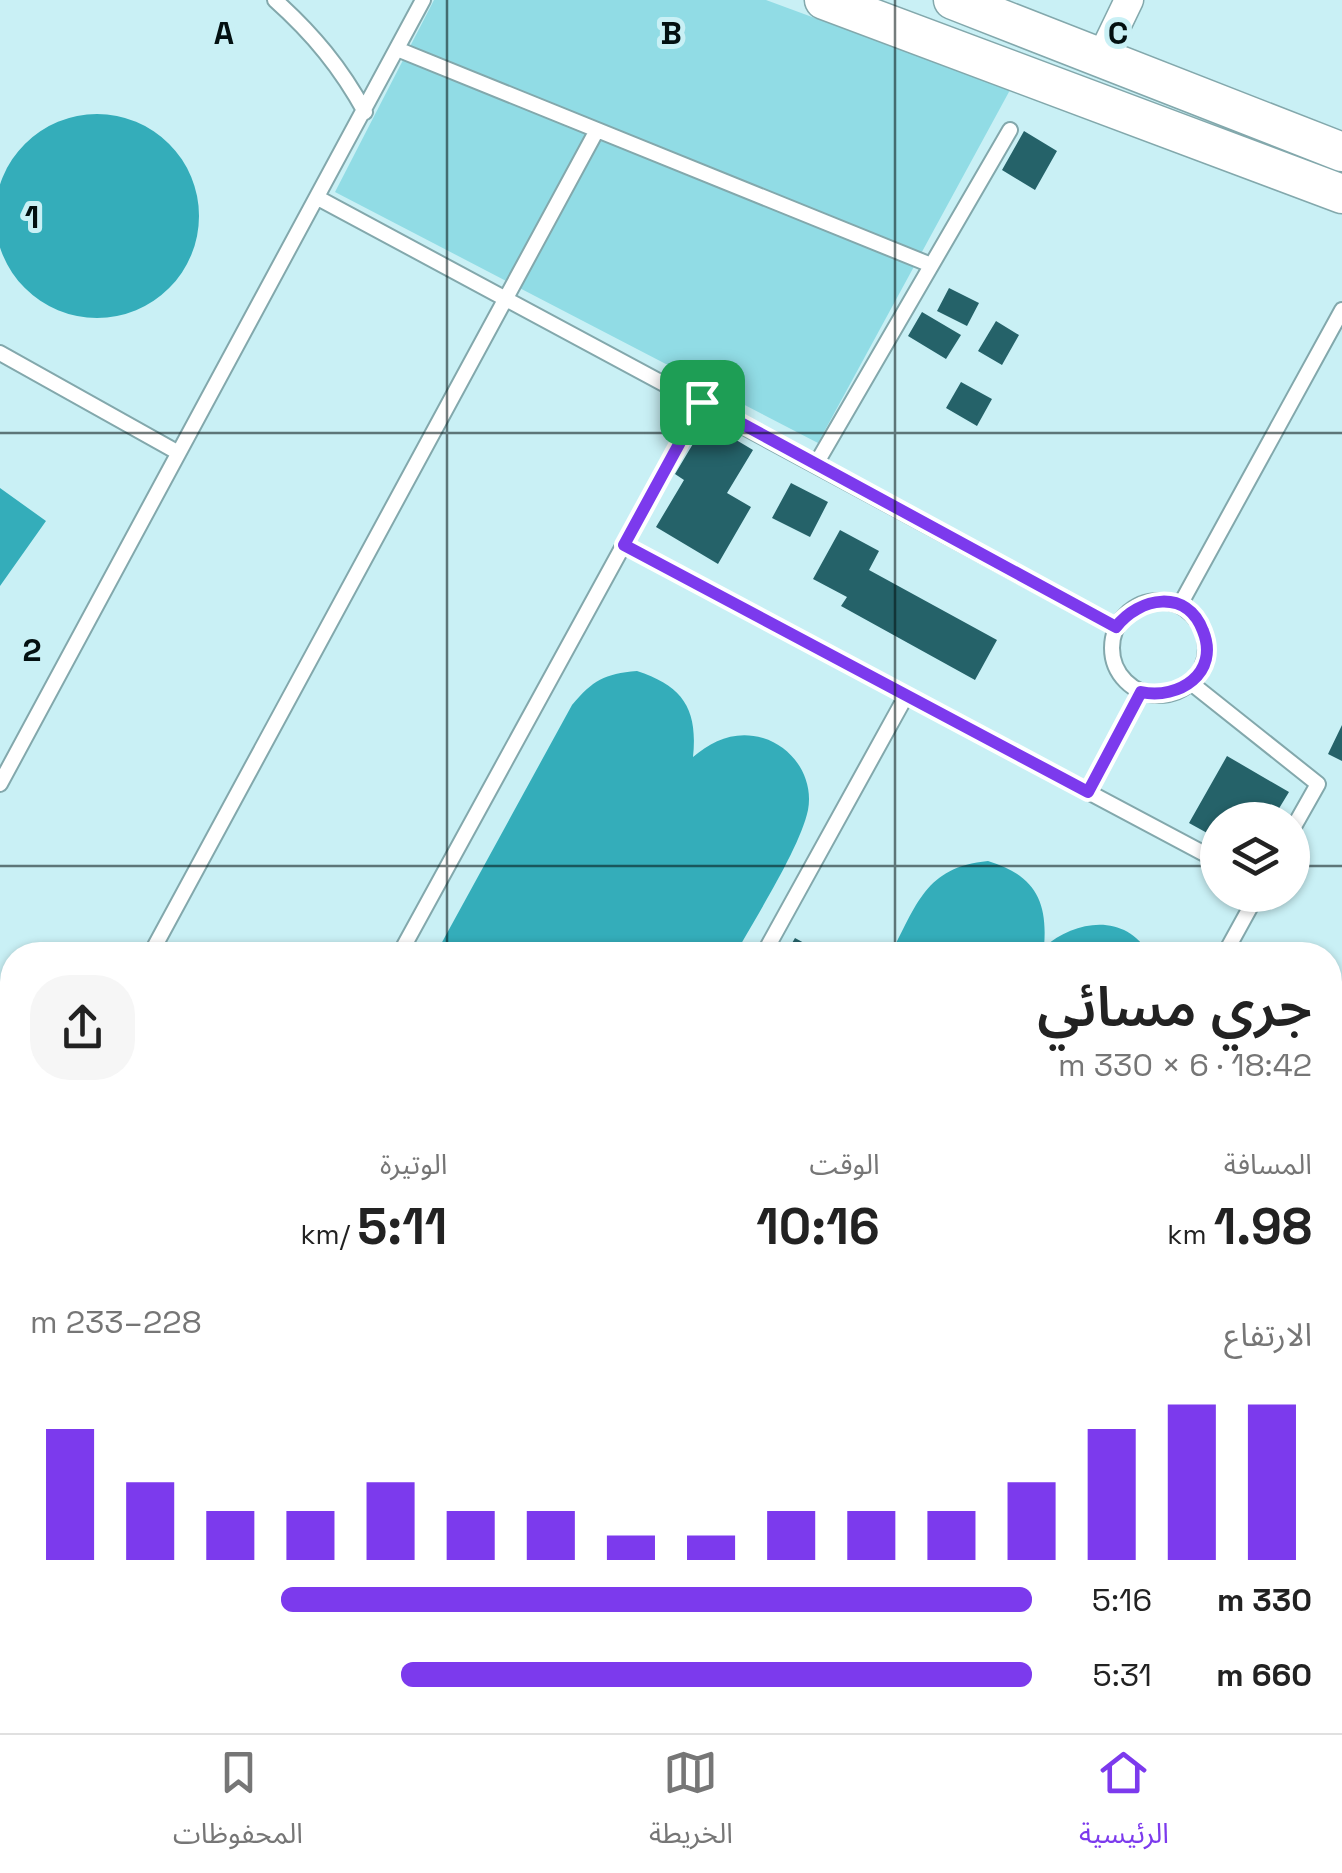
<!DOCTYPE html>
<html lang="ar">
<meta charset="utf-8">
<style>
:root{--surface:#fff;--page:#f6f6f6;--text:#222;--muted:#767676;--line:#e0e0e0;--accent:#7c3aed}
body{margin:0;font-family:"Space Grotesk","Noto Sans Arabic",sans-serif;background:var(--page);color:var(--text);direction:rtl;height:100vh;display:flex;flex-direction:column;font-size:38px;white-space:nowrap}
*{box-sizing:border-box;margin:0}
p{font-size:32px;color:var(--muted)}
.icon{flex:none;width:55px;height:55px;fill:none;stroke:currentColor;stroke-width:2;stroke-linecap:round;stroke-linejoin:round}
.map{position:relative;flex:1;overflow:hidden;direction:ltr}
.drawer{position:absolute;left:0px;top:942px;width:1342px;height:792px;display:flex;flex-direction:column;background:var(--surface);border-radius:40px 40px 0 0;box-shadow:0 2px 8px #0004;direction:rtl}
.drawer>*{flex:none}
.fabs{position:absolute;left:1200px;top:802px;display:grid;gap:20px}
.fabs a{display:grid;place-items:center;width:110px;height:110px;border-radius:50%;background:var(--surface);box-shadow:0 2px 8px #0004;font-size:50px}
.pin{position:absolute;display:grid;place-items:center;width:85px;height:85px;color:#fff;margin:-42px;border-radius:20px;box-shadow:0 5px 15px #0006}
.round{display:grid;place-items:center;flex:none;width:105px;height:105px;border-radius:40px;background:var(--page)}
.head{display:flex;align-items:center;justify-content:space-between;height:170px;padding:0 30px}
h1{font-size:55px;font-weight:600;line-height:75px}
.metrics{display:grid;grid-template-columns:repeat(3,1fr);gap:15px;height:170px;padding:10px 30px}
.metrics div{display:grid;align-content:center}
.metrics b{font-size:50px;font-weight:600}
.metrics small{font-size:28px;font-weight:400}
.metrics p{font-size:28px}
.chart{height:280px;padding:20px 30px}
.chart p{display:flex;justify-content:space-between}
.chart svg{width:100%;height:180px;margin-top:10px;stroke:var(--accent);stroke-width:6}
ul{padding:0 30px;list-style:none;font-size:32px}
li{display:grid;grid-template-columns:160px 120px 1fr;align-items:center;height:75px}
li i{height:25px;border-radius:12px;background:var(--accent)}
.menu{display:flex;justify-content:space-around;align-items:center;height:140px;border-top:2px solid var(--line);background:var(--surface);font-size:28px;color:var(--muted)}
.menu a{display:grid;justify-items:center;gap:5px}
.menu .on{color:var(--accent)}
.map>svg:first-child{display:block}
.green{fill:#91dce5}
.water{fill:#34adba}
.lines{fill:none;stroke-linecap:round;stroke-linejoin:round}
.canal{stroke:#34adba;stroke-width:32}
.building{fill:#256269}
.lane-casing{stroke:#83a8ac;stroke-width:18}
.street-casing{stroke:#83a8ac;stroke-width:31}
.secondary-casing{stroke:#83a8ac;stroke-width:41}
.lane{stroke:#fff;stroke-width:14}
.street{stroke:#fff;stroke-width:28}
.secondary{stroke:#fff;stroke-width:38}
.route-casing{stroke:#fff;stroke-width:20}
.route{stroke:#7c3aed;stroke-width:12}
.grid{fill:none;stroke:#031011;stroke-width:2.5;stroke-opacity:0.55}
.grid-label{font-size:32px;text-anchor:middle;font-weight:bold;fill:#031011;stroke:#c9f0f5;stroke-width:10;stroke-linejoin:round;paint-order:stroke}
</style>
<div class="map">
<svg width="1342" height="1733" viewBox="0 0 1342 1733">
<rect width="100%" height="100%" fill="#c9f0f5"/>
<!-- green -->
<path class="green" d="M434,0h332l244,90 -192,353 -483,-251z
M0,1519l12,7v196l108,1 -6,10h-114z"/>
<!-- water -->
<path class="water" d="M-5 216a102 102 0 1 1 204 0a102 102 0 1 1-204 0Z
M0,488l46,33 -46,65z
M637,671c46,15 61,38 56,86 20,-17 43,-27 70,-19 30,9 51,40 45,72 -8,38 -53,108 -73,145h-300l137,-250c21,-25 32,-31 65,-34z
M988,861c46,14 60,39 56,86 32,-27 81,-35 106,8h-260c27,-50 35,-88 98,-94z
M664,1723h120l-12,10h-98z"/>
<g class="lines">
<!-- canal -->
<path class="canal" d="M1330,1073l12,-18
M908,1733l7,-11"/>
</g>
<!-- building -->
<path class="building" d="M1024,131l33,20 -22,39 -33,-20z
M949,288l30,15 -12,23 -30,-15z
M922,312l39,23 -15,24 -38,-23z
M996,321l23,14 -17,30 -24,-14z
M961,382l31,17 -15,27 -31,-18z
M706,422l47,28 -26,43 24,14 -33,57 -62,-37 28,-47 -9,-6z
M791,483l37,19 -18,35 -38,-19z
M840,530l39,21 -10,19 128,70 -22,40 -134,-74 6,-9 -34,-18z
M1342,725v36l-14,-7z
M1227,756l62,36 -17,28h-54v19l-29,-16z
M795,938l31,17h-41z"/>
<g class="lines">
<!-- lane casing -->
<g class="lane-casing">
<path id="lane" d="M275,0c38,34 66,68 90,112
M397,49l534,216
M318,198l798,429
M0,353l177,99
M816,464l194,-334
M624,545l594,316
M1112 648a47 47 0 1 1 94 0a47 47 0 1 1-94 0Z
M1180,605l162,-295
M1191,683l127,101 -26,46
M0,784l423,-784
M1088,792l53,-100
M150,955l447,-825
M399,955l303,-553
M763,955l143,-259
M1224,955l33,-60
M0,1232l12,-23
M0,1461l12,6
M481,1722l18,11
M133,1733l6,-11
M797,1733l6,-11"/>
</g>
<!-- street casing -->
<g class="street-casing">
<path id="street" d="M1101,58l28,-58"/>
</g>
<!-- secondary casing -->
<g class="secondary-casing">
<path id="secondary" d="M824,0l518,194
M953,0l389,152"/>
</g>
<!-- lane -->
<use href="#lane" class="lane"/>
<!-- street -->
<use href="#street" class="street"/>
<!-- secondary -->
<use href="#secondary" class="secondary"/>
</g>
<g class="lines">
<!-- route casing -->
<g class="route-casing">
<path id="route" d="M702,402l414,225c23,-30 71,-39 87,4 17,42 -24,69 -62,61l-53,100 -464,-247z"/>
</g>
<!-- route -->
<use href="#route" class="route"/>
</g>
<!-- grid -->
<path class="grid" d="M447,0v955M895,0v955M0,433h1342M0,866h1218M1292,866h50M0,1300h12M1330,1300h12M447,1722v11M895,1722v11"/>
<g class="grid-label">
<text x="224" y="44">A</text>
<text x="671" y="44">B</text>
<text x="1118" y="44">C</text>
<text x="32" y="228">1</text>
<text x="32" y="661">2</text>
</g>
</svg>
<div class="fabs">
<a><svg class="icon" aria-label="layers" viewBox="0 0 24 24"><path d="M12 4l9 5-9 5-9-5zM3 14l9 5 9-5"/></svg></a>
</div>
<div class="pin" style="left:702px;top:402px;background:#1e9e55"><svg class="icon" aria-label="arrive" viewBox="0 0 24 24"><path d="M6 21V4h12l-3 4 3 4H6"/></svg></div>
<section class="drawer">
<div class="head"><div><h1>جري مسائي</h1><p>18:42 · 6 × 330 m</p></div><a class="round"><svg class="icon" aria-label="share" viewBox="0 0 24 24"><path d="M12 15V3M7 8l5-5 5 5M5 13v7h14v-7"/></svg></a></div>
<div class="metrics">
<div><p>المسافة</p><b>1.98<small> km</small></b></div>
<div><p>الوقت</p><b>10:16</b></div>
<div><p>الوتيرة</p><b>5:11<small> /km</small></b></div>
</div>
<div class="chart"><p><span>الارتفاع</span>228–233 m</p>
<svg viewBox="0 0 160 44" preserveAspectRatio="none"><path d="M5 44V12M15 44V25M25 44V32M35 44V32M45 44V25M55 44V32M65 44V32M75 44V38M85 44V38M95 44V32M105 44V32M115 44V32M125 44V25M135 44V12M145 44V6M155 44V6"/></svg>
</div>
<ul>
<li><b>330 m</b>5:16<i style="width:75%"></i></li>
<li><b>660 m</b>5:31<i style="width:63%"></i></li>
</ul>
</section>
</div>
<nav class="menu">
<a class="on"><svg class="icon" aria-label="home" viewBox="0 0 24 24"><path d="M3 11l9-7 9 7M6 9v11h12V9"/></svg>الرئيسية</a>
<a><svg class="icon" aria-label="map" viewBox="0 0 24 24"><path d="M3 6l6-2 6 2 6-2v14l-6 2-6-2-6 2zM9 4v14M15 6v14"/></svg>الخريطة</a>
<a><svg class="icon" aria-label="saved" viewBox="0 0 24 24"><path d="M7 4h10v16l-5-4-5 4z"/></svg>المحفوظات</a>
</nav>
